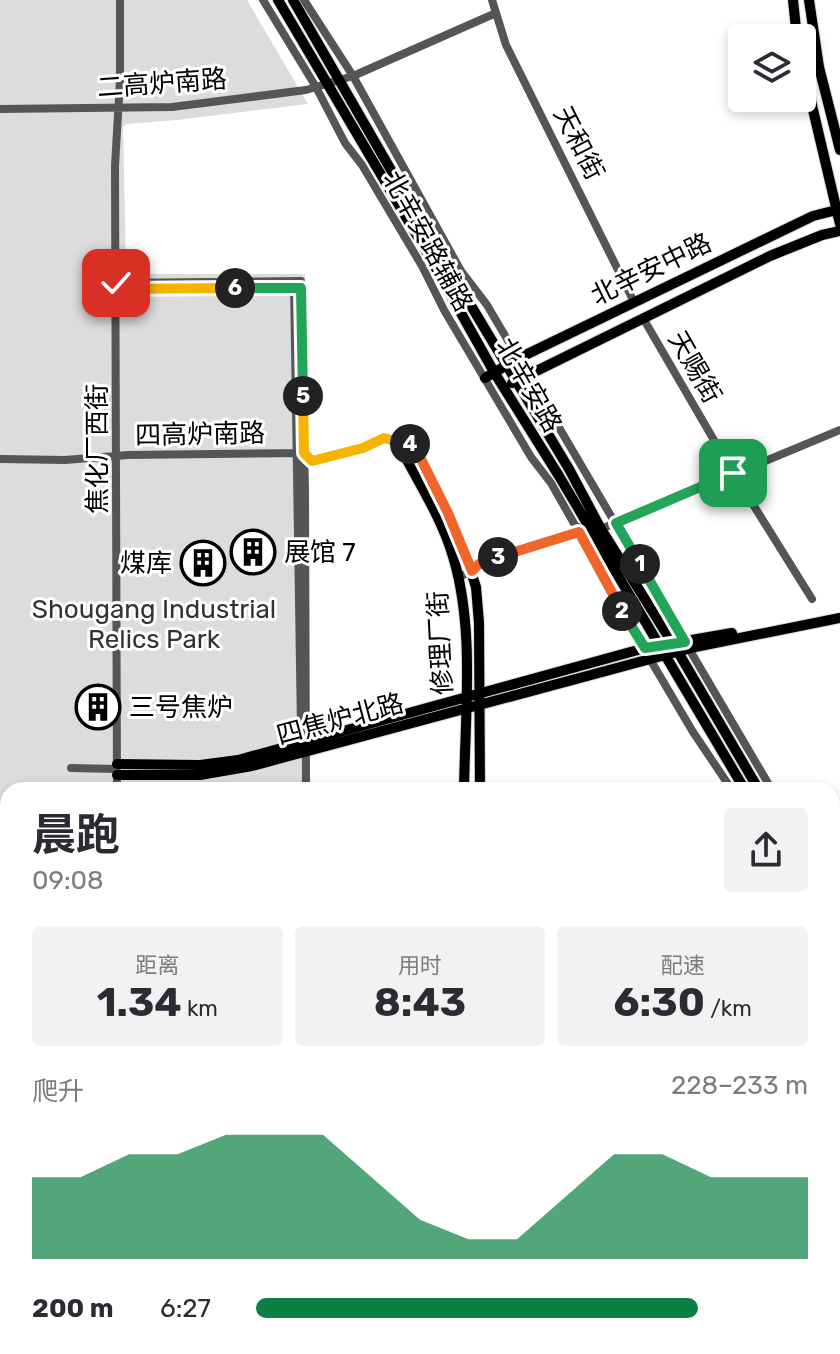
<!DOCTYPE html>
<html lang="zh">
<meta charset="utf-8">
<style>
:root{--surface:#fff;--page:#f2f2f3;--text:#2b2b33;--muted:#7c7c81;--accent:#0b8043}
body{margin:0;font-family:Rubik,"Noto Sans SC",sans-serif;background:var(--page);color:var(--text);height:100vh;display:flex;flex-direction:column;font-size:30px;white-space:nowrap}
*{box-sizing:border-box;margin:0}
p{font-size:26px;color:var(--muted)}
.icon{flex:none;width:44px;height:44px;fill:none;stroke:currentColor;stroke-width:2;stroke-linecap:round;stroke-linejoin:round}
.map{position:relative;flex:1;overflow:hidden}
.sheet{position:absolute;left:0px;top:782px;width:840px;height:572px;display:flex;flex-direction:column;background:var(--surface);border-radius:24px 24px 0 0;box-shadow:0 4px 12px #0003}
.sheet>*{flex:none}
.tools{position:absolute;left:728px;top:24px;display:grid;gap:16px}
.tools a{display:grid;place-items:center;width:88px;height:88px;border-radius:8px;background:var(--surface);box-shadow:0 4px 12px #0003;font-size:40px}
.pin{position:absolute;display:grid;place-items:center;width:68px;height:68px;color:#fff;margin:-34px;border-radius:16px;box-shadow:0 4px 12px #0006}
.km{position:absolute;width:40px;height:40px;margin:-20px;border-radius:50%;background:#222;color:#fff;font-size:22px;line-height:40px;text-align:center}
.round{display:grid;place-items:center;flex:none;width:84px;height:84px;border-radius:8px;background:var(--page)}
.head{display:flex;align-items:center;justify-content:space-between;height:136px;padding:0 32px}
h1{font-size:44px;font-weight:700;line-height:60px}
.stats{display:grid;grid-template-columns:repeat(3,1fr);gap:12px;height:136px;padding:8px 32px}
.stats div{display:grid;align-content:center;border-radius:8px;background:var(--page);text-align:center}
.stats b{font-size:40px;font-weight:700}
.stats small{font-size:22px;font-weight:400}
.stats p{font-size:22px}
.chart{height:224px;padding:16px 32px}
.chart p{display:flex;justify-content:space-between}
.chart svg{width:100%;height:144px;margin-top:8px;fill:var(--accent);opacity:.7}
ul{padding:0 32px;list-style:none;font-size:26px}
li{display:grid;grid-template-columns:128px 96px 1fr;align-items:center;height:60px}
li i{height:20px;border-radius:10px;background:var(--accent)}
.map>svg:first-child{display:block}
.green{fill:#dcdcdc}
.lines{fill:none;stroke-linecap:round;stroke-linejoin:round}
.major-casing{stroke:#dbdbdb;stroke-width:12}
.minor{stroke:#555;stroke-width:8}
.major{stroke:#000;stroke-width:10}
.split-1-casing{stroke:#fff;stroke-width:16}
.split-2-casing{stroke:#fff;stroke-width:16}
.split-3-casing{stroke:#fff;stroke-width:16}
.split-4-casing{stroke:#fff;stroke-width:16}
.split-5-casing{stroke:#fff;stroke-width:16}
.split-6-casing{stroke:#fff;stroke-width:16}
.split-7-casing{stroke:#fff;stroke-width:16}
.split-1{stroke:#22a559;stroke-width:10}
.split-2{stroke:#22a559;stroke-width:10}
.split-3{stroke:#f0652b;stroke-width:10}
.split-4{stroke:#f0652b;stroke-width:10}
.split-5{stroke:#f5b400;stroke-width:10}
.split-6{stroke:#22a559;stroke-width:10}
.split-7{stroke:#f5b400;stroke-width:10}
.labels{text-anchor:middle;stroke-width:6;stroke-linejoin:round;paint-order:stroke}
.street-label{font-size:26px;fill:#000;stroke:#fff}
.poi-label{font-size:26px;fill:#000;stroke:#fff;text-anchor:start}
.park-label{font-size:26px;fill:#333;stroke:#fff}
</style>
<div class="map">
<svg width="840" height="1354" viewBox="0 0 840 1354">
<rect width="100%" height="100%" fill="#fff"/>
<!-- green -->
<path class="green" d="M0,0h247l61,104 -131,16 -50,4 -4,3 3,138 7,9h172l5,516h-302v436h-8z
M832,1311h8v43h-151l-1,-8h144z"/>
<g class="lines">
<!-- major casing -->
<g class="major-casing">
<path id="major" d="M278,0l151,256 65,116 65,104 186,314
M293,0l132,229 144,240 32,60 77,123 81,138
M793,0l4,38
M809,0l10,67 21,83
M802,63l38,161
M485,378l32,-19 296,-143 27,-7
M512,383l258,-127 52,-21 18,-4
M117,764l83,1 38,-5 407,-112 87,-15
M117,775h83l52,-9 443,-119 145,-29
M464,790c1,-78 12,-168 -14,-243 -12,-34 -32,-66 -49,-98l12,-6 49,101 14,43 3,36 1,167
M832,915l8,15
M832,942l8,13
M0,1260h8
M832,1262l8,-1
M0,1273h8
M832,1274h8"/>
</g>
<!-- minor -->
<path class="minor" d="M263,0l53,87 29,56 17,22 60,101 22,44 87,147 20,26 33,58 15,32 94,159 39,58
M304,0l49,76 108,195 26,34 285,485
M492,0l14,45 128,257
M0,109l172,-2 134,-17 47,-14 143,-63
M294,281l7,447
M116,283l185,-2 4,211 1,298
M116,289l180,-1
M643,318l86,148 83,133
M0,459l65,1 63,-5 176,-2 8,8 38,-9 34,-14 8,2 9,9
M601,529l239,-99
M459,578l20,-14 19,-7 81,-25 -1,-5
M71,768l46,1
M117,790l-2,-624 5,-86v-80
M832,890l8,14
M832,964l8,14
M0,1021h8
M0,1238h8
M832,1247l8,-1
M832,1287h8
M0,1300h8"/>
<!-- major -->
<use href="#major" class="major"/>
</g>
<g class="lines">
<!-- split-1 casing -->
<g class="split-1-casing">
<path id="split-1" d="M640,564l-24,-41 117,-50"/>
</g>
<!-- split-2 casing -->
<g class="split-2-casing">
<path id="split-2" d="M622,611l23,37 40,-6 -45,-78"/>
</g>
<!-- split-3 casing -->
<g class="split-3-casing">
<path id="split-3" d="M498,557l81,-25 43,79"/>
</g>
<!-- split-4 casing -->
<g class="split-4-casing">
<path id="split-4" d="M410,444l3,-1 35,70 24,58 7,-7 19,-7"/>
</g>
<!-- split-5 casing -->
<g class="split-5-casing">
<path id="split-5" d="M303,396l1,57 8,8 51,-13 21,-10 8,2 9,9 9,-5"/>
</g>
<!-- split-6 casing -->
<g class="split-6-casing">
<path id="split-6" d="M235,288h66l2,108"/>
</g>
<!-- split-7 casing -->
<g class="split-7-casing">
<path id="split-7" d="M116,283v6l119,-1"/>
</g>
<!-- split-1 -->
<use href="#split-1" class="split-1"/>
<!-- split-2 -->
<use href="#split-2" class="split-2"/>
<!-- split-3 -->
<use href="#split-3" class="split-3"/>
<!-- split-4 -->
<use href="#split-4" class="split-4"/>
<!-- split-5 -->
<use href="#split-5" class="split-5"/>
<!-- split-6 -->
<use href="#split-6" class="split-6"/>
<!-- split-7 -->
<use href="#split-7" class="split-7"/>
</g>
<!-- icons -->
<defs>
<g id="building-ring" transform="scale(2.3)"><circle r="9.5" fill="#fff" stroke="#000" stroke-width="1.5"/><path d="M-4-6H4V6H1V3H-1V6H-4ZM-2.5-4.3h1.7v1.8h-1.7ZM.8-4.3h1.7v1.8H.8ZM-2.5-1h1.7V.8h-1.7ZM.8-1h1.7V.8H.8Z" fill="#000"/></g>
</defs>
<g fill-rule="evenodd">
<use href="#building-ring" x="253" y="552"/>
<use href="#building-ring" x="203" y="563"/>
<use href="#building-ring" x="98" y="707"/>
</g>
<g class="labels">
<!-- street labels -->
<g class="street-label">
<text transform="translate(162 83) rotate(-4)" y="9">二高炉南路</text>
<text transform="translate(579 143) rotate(63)" y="9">天和街</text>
<text transform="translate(428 241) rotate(61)" y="9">北辛安路辅路</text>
<text transform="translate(651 269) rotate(-26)" y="9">北辛安中路</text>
<text transform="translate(695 367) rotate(60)" y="9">天赐街</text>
<text transform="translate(529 385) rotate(60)" y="9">北辛安路</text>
<text transform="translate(200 434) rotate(-1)" y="9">四高炉南路</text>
<text transform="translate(97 449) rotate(-90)" y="9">焦化厂西街</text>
<text transform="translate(440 643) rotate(-93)" y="9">修理厂街</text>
<text transform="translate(340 719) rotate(-15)" y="9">四焦炉北路</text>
</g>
<!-- poi labels -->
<g class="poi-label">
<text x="284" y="561">展馆 7</text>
<text x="172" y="572" text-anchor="end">煤库</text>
<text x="129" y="716">三号焦炉</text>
</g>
<!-- park labels -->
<g class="park-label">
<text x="154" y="618">Shougang Industrial<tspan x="154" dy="30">Relics Park</tspan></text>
</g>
</g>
</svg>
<div class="tools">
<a><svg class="icon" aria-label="layers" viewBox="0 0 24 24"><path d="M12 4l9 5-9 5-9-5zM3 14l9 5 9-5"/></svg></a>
</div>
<div class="pin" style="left:733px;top:473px;background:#1e9e55"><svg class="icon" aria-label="arrive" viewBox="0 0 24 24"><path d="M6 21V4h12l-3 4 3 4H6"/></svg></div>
<div class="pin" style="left:116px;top:283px;background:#d93025"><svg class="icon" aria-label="check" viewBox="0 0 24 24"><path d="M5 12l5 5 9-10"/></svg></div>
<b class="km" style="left:640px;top:564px">1</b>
<b class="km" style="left:622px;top:611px">2</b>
<b class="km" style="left:498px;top:557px">3</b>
<b class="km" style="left:410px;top:444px">4</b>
<b class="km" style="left:303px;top:396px">5</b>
<b class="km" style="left:235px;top:288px">6</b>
<section class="sheet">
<div class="head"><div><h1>晨跑</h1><p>09:08</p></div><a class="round"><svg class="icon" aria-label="share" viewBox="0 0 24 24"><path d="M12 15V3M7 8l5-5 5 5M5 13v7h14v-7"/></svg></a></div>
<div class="stats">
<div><p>距离</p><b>1.34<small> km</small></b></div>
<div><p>用时</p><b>8:43</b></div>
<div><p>配速</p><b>6:30<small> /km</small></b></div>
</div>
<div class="chart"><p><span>爬升</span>228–233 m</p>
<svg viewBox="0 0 160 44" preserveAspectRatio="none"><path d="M0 44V19L10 19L20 12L30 12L40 6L50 6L60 6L70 19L80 32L90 38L100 38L110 25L120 12L130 12L140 19L150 19L160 19V44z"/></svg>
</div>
<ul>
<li><b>200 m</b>6:27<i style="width:80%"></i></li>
</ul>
</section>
</div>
